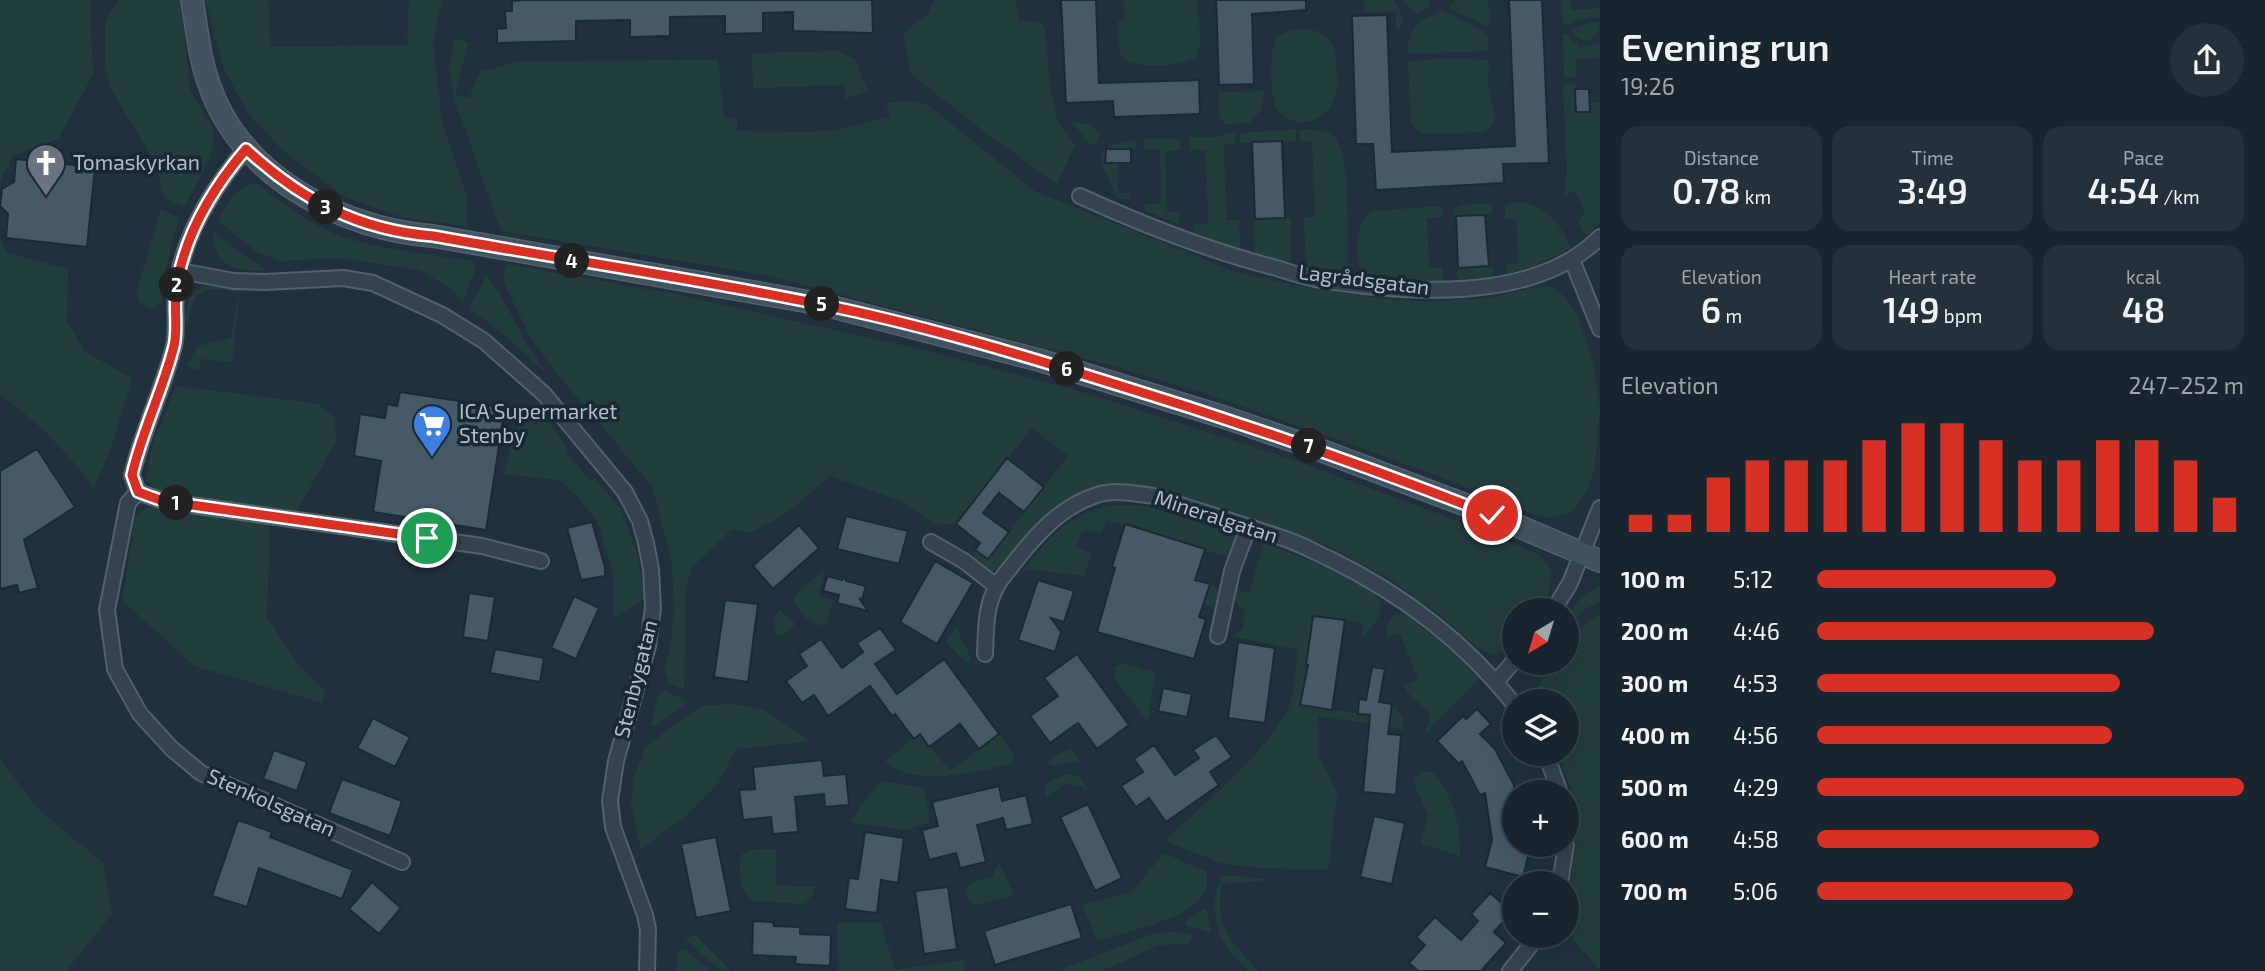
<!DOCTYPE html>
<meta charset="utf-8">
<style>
:root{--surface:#18252e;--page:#25313a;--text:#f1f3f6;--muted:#9fa5aa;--line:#36424a;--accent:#d93025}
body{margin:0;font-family:"Exo 2",sans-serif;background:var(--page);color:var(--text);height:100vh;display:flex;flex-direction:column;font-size:26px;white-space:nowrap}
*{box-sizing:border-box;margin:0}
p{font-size:23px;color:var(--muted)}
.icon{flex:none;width:38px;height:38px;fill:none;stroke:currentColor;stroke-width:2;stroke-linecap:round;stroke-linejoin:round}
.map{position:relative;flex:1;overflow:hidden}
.details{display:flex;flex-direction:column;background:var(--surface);width:665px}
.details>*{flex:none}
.needle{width:46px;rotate:218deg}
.controls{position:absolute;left:1502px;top:598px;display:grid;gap:14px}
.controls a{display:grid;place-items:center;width:77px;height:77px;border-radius:50%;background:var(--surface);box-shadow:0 7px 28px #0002,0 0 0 2px var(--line);font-size:35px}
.pin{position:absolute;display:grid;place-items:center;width:60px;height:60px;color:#fff;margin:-30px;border:4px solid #fff;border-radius:50%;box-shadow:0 2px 7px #0007}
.km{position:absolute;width:35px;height:35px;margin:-18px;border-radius:50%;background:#222;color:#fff;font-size:19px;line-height:35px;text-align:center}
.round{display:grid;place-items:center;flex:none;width:74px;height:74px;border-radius:37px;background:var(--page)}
.headline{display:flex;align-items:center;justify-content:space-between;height:119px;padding:0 21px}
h1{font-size:38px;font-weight:600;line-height:52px}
.stats{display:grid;grid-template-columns:repeat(3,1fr);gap:10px;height:119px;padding:7px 21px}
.stats div{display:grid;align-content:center;border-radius:18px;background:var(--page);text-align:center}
.stats b{font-size:35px;font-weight:600}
.stats small{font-size:19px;font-weight:400}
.stats p{font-size:19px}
.chart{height:196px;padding:14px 21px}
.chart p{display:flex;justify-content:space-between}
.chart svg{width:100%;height:126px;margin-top:7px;stroke:var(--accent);stroke-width:6}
ul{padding:0 21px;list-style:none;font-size:23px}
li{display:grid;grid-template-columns:112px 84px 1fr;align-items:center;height:52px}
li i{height:18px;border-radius:9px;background:var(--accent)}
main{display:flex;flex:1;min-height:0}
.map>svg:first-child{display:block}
.green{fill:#223e3c}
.building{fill:#455967;stroke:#1b2a34;stroke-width:2}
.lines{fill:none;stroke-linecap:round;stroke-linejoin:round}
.minor-casing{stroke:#52616b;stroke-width:18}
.secondary-casing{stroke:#52616b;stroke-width:24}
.minor{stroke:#34434d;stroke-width:14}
.secondary{stroke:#415360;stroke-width:21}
.route-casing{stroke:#fff;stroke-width:14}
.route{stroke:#d93025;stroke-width:9}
.labels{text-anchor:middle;stroke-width:7;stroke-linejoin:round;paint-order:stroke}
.poi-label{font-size:21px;fill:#afbec9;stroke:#192832;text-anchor:start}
.street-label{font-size:21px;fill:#afbec9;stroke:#192832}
</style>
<main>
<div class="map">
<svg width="1600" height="971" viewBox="0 0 1600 971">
<rect width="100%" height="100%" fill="#20313d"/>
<!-- green -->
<path class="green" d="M0,0h90l3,74 -35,65 -46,17 -12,26z
M119,0h62l9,90 22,37 2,16 -7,22 -23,42 -20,-10 -6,-23 -12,-27 -35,-58 -6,-22v-46z
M205,0h63l3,47 136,-2 2,-45h33l-9,42 9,80 25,75 -1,29 -66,-9 -55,-20 -62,-46 -35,-38 -23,-42z
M934,0h82l3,21 21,1 5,5 5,60 8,36 17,22 -18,39 -71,-51 -75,-59 -8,-41 25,-19z
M1123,0h74c1,13 6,45 0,55 -8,13 -69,15 -76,0 -4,-9 -2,-25 -3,-34l7,-1z
M1364,0h30l9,18 -4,12 -3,-1v-17h-31z
M1404,0h24l3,6 -15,9z
M1456,0h32l2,23 -3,2 -35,-14 -3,-4z
M1561,0h10l1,10 28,-2v9l-24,3 -9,6 -5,-3z
M1442,10l40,20 6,6 1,15 -82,3c3,-30 9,-30 35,-44z
M1596,21l4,2c0,10 -6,14 -14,18l-11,-4 -4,-8z
M1305,28c33,7 31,24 32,52 2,37 -38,57 -60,29 -7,-10 -8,-59 -1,-69 6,-9 19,-10 29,-12z
M1563,34h4l13,14 20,-5v15l-24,1v18h-12z
M455,38l13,5 -13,51 14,4 11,-26 41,-11 197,-1 6,58h13v13l71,1 28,-2 54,-13 -4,-14 26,-2 17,5 107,86 197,79 61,14 91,14 44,3 61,-4 49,-12 13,1 13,10 13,20 15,45 7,45 -5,57 -6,23 -15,24 -23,7 -19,-4 -89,-36 -115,-42 -134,-46 -85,-25 -339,-89 -269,-45 -47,-133 -5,-28z
M838,51l18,9 12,31 -23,8v-14l-92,3 -1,-35z
M1444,58l45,2 -1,23 7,35 -3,8 -8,6 -58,2 -11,-5 -4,-8 -3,-59z
M1576,83v29h13l1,-9h10v120l-11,10h-6l-5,-12 7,-10 -10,-20 -11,5 3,-26 -4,-86z
M1265,91l-5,20 -11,12 -24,1 -5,-5 -2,-27z
M1071,121l19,4 10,9 -3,9 -7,1z
M1296,129v12l-56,2v-10z
M1299,130c12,0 28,-2 37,9 15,20 11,105 12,132l-4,3 -36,-7 -2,-3 -2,-46 11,-1 -3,-76h-12z
M1235,132v11l-11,1 2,76h13l1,27 -4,1 -42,-16v-8l14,-1 -2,-73h-16l-1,-13h23z
M1144,139h35l2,11 -16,1 2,61h12v12l-34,-13 -1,-7h17l-1,-54 -16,-1z
M1135,140l1,9h-30l-1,13 13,1v30h12v7l-13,-3c-14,-33 -34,-51 18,-57z
M257,183c23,19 58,45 87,54 41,14 86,17 128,24l3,9 -12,33 -11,-13 -32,-20 -81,-12 -59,3 -23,-9 -39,-31c9,-18 17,-35 39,-38z
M1523,202c25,7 38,22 48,46l-36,18 -29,8v-9l13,-2 -3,-44h-11v-14z
M1471,204h17l4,3v7l-39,2 1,-6 5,-4z
M1441,206l3,11 -17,1 2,50h13l1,9 -3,4 -75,-5 -5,-4c-2,-21 -7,-46 11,-61z
M161,209l18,9 -13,48 -4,37 -10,6 -12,-6 -4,-10z
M1291,218v45l-29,-6 -7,-4 -1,-34z
M213,232l54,39c-31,-1 -53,-2 -54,-39z
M0,239l7,14 61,16 -1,53 18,30 47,26 -21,70 -17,40c-19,-28 -65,-75 -94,-93z
M506,264l173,31 245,55 158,42 209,67 181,67 67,29 13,15 -4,26 -9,15h-25v34l-19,10 -17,-7 -35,-31 -51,-37 -67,-36 -151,-51 -49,-10 -33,4 -28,14 -27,21 -36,46 -9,4c-12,-5 -18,-8 -17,-22l13,9 80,-103 -36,-28 -76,96 -21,1 -31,-23 -74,-26 -46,39 -35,18 -17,-4 -39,37 -7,20 -2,104 -14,-7 -5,-12 6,-29 3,-34 -2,-45 -20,-77 -98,-116 -24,-34 -27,-55z
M1489,266v2l4,1v7l-34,4 -3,-5 3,-7z
M487,276l12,16 27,51 21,31 -45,-41 -33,-25z
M205,286l35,1 -8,75 -32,-3 -1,12 -12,-6 11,-19 33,-8 8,-46c-36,-6 -46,-5 -51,32h-3c1,-18 2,-30 20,-38z
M176,386l143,18 16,15 1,22 -39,70 -140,-19 -11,-12 6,-33z
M535,410l13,10 20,30 -2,1 24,30 5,-3 26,31 17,47 6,43 -30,19 -1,-44 -15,-51 -18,-24 -20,-19 -56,-6 11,-45z
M1115,505l31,1 81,25 9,5 1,10 -6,12 -125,-38 -4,12 -20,-1 -6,16 15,6 -7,23 -59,-7c23,-32 49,-59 90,-64z
M151,507l119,16 -3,94 31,47 27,27 -3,12 -128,-37 -72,-66 14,-85z
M1264,543c29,10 56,23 84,36 9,5 21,10 28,17 12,11 -3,34 -14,40l1,-13 -50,-7 -2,33 -11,56 90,13 2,-14 10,12 2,13 -86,-13 1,41 18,36 -9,77 -69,-2 -38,-5 -56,-22c35,-34 103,-90 123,-132 8,-16 7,-41 10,-59l-66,-14 11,-8 2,-18 -10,-7 2,-13 12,3z
M825,569l-6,27 14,4 -7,26c-15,-2 -28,-12 -32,-26l4,-8z
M1210,584l7,5 4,8 -5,12 -23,-10 2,-4 10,3z
M1600,586v16l-15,7 -19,18c0,-19 18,-33 34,-41z
M780,610l14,12v4l-12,9 -6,1c-2,-9 -3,-20 4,-26z
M1404,614l42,32 33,34 -54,53 6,-19 -24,-22 -2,-7 13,-5 -18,-47 -13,4c-2,-10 1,-15 8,-22z
M1600,615v355l-27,-30 -5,-25 9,-87 -7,-40 -12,-34h8v-52h-38l24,-39h14v-16l23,-27z
M958,624c1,21 7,17 13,35l-4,4 -21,-21z
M1123,663l32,10 -7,49 -28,-36 -5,-9v-10z
M665,690l23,12 -33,24h-4l8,-34z
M732,704l31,6 47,31 -74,8 -17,33 -35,35 -43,32 -10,-45 3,-28 11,-28 27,-22 29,-20z
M920,734l30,37 49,-37 15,22 -4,8c-33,8 -98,24 -125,-3z
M1071,748l9,13 -27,5 -7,-4 7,-6z
M0,759l38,50 65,54 9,51 -46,57h-66z
M1422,772h10c21,22 29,54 28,84l-39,-12 7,-28 -13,-30 -1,-8z
M1068,774l12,3 9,13 -23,-7 -20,15 -1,-11 3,-5z
M880,781l45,7 4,34 -24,8 -55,-8z
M776,849v36l39,2 -3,8 -7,9 -53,-3c-12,-10 -14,-32 -11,-46l9,-5z
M1164,853l43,19c0,8 1,15 -3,22 -18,27 -77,37 -107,47l-15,-36 50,-13z
M999,863l15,32 -38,10 -7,-3 -3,-8 2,-9 13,-6 11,-2z
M1232,875l37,5 -47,4c-8,44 9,56 36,87h-10c-8,-9 -19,-19 -25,-30 -10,-19 -11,-46 -1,-64z
M1204,909l3,3 4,20 -2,1 -22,-8 -1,-4z
M881,922l14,48 69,-10 1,11h-126l-2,-48z
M1178,932l16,4 -5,8 -30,1 -57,26h-44l96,-38z
M695,935l36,36c-17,-1 -34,-22 -46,-33z
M685,950l25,21h-33v-16l3,-4z"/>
<!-- building -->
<path class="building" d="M523,0h349l1,33 -80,-2v-19l-30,1v20l-38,1v-18l-55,1v19l-40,1v-17l-54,1v20l-79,2v-14l9,-1 -1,-17h7v-10z
M1061,0h35l3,83 100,-3 1,34 -86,3 -1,-16 -47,2z
M1216,0h90v10l-54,4 2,70 -35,1z
M1509,0h33l7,163 -46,1 1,19 -128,7 -3,-46h-17l-4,-128 35,-1 5,137 123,-6z
M1575,89h14l1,23h-14z
M1282,141l3,77 -30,1 -3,-77z
M1106,149h25v14h-26z
M16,159l79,8 -8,80 -81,-9 2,-24 -8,-8 2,-17 12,-7z
M1485,215l4,51 -31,2 -2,-52z
M400,392l105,16 -19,122 -113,-18 8,-51 -27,-5 6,-42 25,4 2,-14 10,2z
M37,449l38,58 -51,33 14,48 -19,5 -2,-8 -17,4v-118z
M1007,458l37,29 -20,25 -25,-19 -16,20 26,19 -21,27 -13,-9 5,-7 -24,-19z
M846,516l62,15 -9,33 -62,-15z
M592,522l13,45v9l-24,4 -14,-52z
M1125,524l80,25 -10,31 15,4 -11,33 7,2 -12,40 -97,-27 18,-64 -3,-1z
M799,525l20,23 -46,41 -20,-23z
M935,561l38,22 -36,61 -37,-22z
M827,576l15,4 1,-4 3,5 20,5 -4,14 -3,-2 9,13 -31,-8 2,-8 -16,-4z
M1038,580l36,11 -10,31 -13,-4 10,14 -6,20 -37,-12z
M469,593l26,4 -7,44 -25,-4z
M574,596l25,12 -23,51 -25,-11z
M725,600l33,4 -10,78 -34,-5z
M1313,616l32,4 -13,90 -32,-5 8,-40h-2z
M880,628l16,22 -21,14 22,30 47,-35 55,75 -20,15 -19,-25 -31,23 -9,-13 -6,5 -19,-25 -3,2 -22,-30 -42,30 -14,-21 -12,8 -16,-22 21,-15 -8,-12 22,-15 21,29 21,-16 -6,-9z
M1238,642l37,6 -10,75 -37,-5z
M495,649l49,9 -4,24 -50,-9z
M1077,654l52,71 -32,24 -19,-26 -28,20 -20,-27 28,-20 -14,-18z
M1372,667l13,2 -6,33 13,2 -4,30 13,1 -5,60 -33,-3 7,-77 -12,-1 1,-15 7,1z
M1163,688l29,6 -5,23 -29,-6z
M1477,709l14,15 -11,10 15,15 19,36v60h17l-8,32 -38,-10 7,-27 -7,-47 -5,2 -18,-34 -3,3 -22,-23 26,-25 3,3z
M373,718l37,19 -15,30 -38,-19z
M1216,735l16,22 -22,15 9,13 -53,37 -17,-24 -13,9 -15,-21 22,-14 -9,-13 20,-14 21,30 24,-17 -6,-8z
M274,750l33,12 -10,29 -34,-12z
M822,760l2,16 22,-2 3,31 -24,2 -1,-13 -29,3 3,35 -25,2 -2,-17 -28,3 -4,-30 16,-1 -2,-22z
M342,779l60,22 -12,35 -61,-23z
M999,786l3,15 24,-6 7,29 -27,6 -3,-12 -26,7 9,37 -26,6 -4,-15 -27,7 -7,-30 16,-4 -6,-24z
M1088,804l34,74 -27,13 -35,-74z
M1374,816l31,7 -13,61 -32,-7z
M238,820l34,12 -2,5 83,33 -11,29 -83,-31 -12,39 -35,-11z
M865,832l39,6 -6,45 -17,-3 -4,33 -32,-4 4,-31 9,1z
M716,837l15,74 -35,7 -15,-74z
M372,882l29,26 -22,26 -30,-25z
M948,887l9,62 -33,5 -9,-63z
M1490,893l22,19 -18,20 12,11 -25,28h-63l-9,-8 16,-18 -9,-8 19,-20 26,23 17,-19 -7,-7z
M1071,904l11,34 -87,27 -11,-34z
M753,921l20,1 1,4 26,1v7l31,1 -1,31 -35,-2 1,-7 -44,-2z"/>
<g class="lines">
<!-- minor casing -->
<g class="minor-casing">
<path id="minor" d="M246,149c-34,40 -65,89 -70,144 -2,17 2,37 -2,53 -11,44 -32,85 -42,129l6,17 25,9 319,45 59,15
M1080,196c61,28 125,53 189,70 15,4 31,10 46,13 87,14 218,26 285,-42
M1572,260l28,69
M180,271l54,10 31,1 78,-4 30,5 69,32 42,26 60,53 81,98 15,29 6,22 5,26 2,39 -5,38 -32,115 -6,40 3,26 32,88 3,14 -1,42
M138,492l-10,11 -21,107 8,59 25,45 32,35 29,24 201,89
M931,542l33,19 32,25
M1553,611l17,-28 30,-75
M1218,636l14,-65 16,-43
M985,654c1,-22 0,-48 12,-68 4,-8 11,-15 16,-22 22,-28 46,-56 81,-68 19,-7 40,-3 59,0 46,15 92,29 138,45 13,5 26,12 39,18 72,35 134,82 184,145
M1496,682l18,-21
M1546,754l14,39
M1560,884l6,-39
M1510,971l28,-35"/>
</g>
<!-- secondary casing -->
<g class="secondary-casing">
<path id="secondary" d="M192,0c5,29 7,56 17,84 31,92 132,145 224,152l388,68 218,56 191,59 90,31 172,65 108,46"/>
</g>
<!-- minor -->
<use href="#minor" class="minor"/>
<!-- secondary -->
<use href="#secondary" class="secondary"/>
</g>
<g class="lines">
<!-- route casing -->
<g class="route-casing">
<path id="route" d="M427,538l-264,-37 -25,-9 -6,-17c10,-44 31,-85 42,-129 4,-16 0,-36 2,-53 6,-55 36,-104 70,-144 55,51 112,81 187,87 129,23 258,42 386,68 95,19 190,47 283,76 132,40 262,85 390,135"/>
</g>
<!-- route -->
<use href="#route" class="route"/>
</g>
<!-- icons -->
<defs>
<g id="church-pin" transform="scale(2.0125)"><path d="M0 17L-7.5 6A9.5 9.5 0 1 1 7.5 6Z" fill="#6b7280" stroke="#192832"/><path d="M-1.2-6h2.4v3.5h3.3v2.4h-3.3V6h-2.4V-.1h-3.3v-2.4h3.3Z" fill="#fff"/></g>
<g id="supermarket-pin" transform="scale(2.0125)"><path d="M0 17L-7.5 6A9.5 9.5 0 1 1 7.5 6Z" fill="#3f7fe0" stroke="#192832"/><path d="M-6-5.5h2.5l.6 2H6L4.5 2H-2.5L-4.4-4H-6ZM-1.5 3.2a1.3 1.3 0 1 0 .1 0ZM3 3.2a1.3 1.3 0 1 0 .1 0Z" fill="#fff"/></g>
</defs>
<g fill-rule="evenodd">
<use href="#church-pin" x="46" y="163"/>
<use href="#supermarket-pin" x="432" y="424"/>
</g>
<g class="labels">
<!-- poi labels -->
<g class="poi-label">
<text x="73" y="170">Tomaskyrkan</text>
<text x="459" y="419">ICA Supermarket<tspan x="459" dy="24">Stenby</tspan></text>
</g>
<!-- street labels -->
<g class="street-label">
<text transform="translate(1364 280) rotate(7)" y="7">Lagrådsgatan</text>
<text transform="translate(1216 517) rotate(18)" y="7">Mineralgatan</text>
<text transform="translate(636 679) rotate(-76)" y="7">Stenbygatan</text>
<text transform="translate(271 803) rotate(24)" y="7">Stenkolsgatan</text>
</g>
</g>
</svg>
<div class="controls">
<a><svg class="needle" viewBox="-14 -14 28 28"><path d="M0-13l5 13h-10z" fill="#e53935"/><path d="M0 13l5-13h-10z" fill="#9fa5aa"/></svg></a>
<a><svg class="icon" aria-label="layers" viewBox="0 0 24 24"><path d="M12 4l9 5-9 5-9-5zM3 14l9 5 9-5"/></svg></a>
<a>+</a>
<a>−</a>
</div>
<div class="pin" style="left:427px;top:538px;background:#1e9e55"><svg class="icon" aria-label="arrive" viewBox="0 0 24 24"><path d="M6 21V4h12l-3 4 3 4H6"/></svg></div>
<div class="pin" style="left:1492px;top:515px;background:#d93025"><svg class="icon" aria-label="check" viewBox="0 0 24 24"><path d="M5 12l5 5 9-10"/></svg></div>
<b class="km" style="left:176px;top:503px">1</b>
<b class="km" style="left:177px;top:285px">2</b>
<b class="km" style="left:326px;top:207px">3</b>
<b class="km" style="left:572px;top:261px">4</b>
<b class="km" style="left:822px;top:304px">5</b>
<b class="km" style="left:1067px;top:369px">6</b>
<b class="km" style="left:1309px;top:446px">7</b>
</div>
<section class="details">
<div class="headline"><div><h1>Evening run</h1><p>19:26</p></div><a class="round"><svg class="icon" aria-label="share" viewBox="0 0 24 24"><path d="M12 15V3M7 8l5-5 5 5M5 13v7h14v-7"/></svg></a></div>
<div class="stats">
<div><p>Distance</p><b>0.78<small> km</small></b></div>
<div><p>Time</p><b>3:49</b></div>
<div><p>Pace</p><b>4:54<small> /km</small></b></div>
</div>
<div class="stats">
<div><p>Elevation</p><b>6<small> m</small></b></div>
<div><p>Heart rate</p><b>149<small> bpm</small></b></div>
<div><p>kcal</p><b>48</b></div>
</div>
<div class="chart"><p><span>Elevation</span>247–252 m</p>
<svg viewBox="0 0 160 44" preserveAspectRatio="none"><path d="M5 44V38M15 44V38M25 44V25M35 44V19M45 44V19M55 44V19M65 44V12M75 44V6M85 44V6M95 44V12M105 44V19M115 44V19M125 44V12M135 44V12M145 44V19M155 44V32"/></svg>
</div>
<ul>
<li><b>100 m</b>5:12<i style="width:56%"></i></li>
<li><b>200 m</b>4:46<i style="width:79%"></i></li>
<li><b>300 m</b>4:53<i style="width:71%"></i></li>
<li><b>400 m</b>4:56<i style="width:69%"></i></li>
<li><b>500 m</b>4:29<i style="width:100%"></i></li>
<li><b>600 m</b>4:58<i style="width:66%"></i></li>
<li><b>700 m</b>5:06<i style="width:60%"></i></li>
</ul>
</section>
</main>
